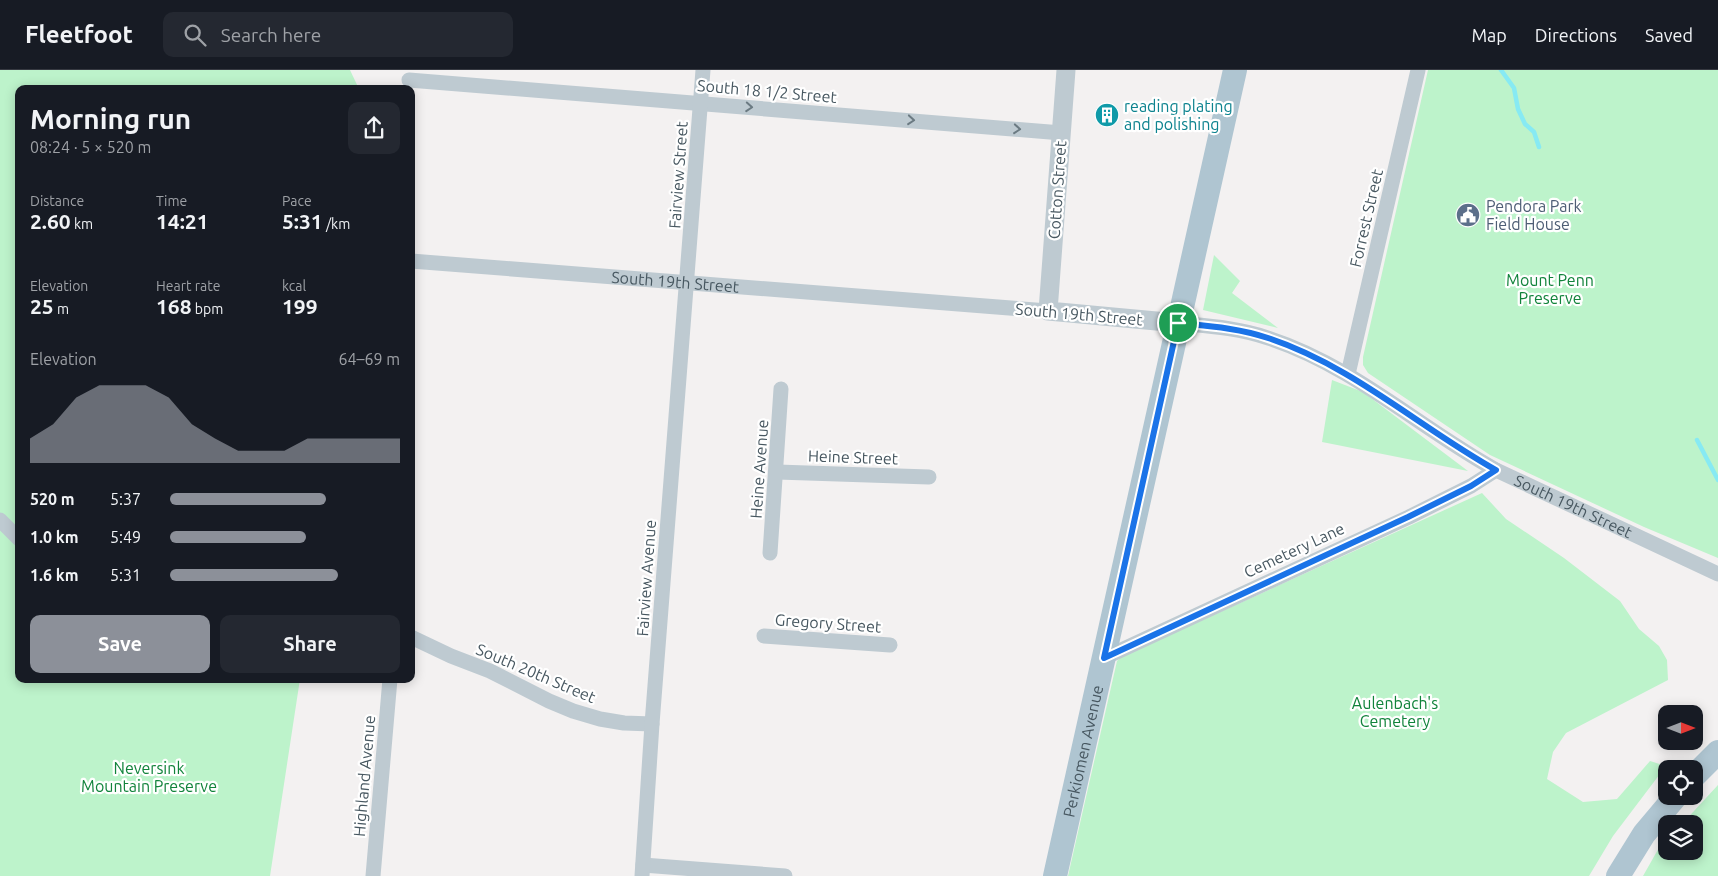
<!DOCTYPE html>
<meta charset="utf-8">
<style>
:root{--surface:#171b24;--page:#242831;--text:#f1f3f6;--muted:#9ea1a6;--line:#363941;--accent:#8c9099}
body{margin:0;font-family:Ubuntu,sans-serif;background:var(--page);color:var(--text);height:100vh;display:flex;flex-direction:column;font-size:19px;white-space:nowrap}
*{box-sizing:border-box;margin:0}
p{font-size:16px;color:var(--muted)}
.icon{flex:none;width:28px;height:28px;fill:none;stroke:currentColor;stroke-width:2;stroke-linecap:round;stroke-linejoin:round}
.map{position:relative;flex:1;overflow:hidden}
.sheet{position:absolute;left:15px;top:15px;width:400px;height:598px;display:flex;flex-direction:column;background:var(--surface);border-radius:10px;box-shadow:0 2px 12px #0003}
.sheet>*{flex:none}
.needle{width:32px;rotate:90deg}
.tools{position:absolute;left:1658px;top:635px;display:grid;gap:10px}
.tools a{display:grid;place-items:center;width:45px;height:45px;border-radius:10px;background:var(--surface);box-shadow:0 2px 12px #0003;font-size:25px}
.pin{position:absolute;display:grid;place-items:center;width:42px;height:42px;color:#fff;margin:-21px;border:2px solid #fff;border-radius:50%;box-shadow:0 1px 5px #0007}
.round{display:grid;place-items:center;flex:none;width:52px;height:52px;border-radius:10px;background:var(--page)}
.summary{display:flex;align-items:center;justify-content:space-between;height:85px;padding:0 15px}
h1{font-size:28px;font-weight:600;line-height:38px}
.stats{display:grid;grid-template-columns:repeat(3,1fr);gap:8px;height:85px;padding:5px 15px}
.stats div{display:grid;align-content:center}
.stats b{font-size:21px;font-weight:600}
.stats small{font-size:14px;font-weight:400}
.stats p{font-size:14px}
.chart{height:140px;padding:10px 15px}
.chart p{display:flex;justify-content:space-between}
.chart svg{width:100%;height:90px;margin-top:5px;fill:var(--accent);opacity:.7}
.button{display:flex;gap:10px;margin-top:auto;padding:10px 15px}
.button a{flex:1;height:58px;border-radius:10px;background:var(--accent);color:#fff;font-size:20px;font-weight:600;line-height:58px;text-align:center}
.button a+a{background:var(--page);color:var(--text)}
ul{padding:0 15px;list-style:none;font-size:16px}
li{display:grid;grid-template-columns:80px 60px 1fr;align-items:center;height:38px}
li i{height:12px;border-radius:6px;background:var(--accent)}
header{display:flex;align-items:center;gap:30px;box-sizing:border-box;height:70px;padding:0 25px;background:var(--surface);border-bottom:1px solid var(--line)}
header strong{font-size:24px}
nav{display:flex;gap:28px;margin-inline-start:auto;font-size:18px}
.search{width:350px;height:45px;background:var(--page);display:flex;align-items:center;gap:12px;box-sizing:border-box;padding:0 18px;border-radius:10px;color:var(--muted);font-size:19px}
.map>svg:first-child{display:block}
.green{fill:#bdf3cb}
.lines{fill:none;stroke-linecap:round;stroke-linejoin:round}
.stream{stroke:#87eaf3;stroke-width:4.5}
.minor{stroke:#becad1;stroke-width:15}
.tertiary{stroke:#becad1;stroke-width:19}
.primary{stroke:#afc5d1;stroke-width:24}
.oneway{stroke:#6b7a82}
.route-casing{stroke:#fff;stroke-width:10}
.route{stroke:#1a73e8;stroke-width:6}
.labels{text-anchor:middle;stroke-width:4.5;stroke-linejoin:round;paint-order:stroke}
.street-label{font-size:16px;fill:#475760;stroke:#fff}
.culture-label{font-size:16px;fill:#0d838f;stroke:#fff;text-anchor:start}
.service-label{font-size:16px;fill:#4e5e75;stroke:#fff;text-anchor:start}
.park-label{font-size:16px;fill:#11833b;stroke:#fff}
</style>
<header>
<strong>Fleetfoot</strong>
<div class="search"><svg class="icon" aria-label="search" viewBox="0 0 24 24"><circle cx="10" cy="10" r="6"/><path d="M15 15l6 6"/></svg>Search here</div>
<nav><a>Map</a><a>Directions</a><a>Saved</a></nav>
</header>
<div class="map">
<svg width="1718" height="806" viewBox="0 0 1718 806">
<rect width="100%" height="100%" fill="#f3f1f1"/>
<!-- green -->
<path class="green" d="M0,0h350l9,19h-340v590h281l-30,197h-270z
M1428,0h290v488l-74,-31 -154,-72 -122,-82 -5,-8v-8z
M1214,185l26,26 -8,12 46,35 -75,-18z
M1332,310l31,12 105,79 -146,-29z
M1482,423l24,26 58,39 56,43 19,28 20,17 8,14 1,20 -102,53 -13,19 -6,27 36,23 34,-3 33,-38 16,5 -53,70 -24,40h-521l49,-215 4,-4z
M1718,715v91h-75l17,-30 6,-6v11h28v-27h-12z"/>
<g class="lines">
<!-- stream -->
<path class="stream" d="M1501,0l13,18 4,21 7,15 9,8 5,15
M1697,370l21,40"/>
<!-- minor -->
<g class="minor">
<path d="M409,10l653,53"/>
<path id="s1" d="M411,191l637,50"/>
<path id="s2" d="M1178,253c30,3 61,5 90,15 86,28 150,89 228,132l222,104"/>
<path d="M1348,304l70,-304"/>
<path d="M777,402l152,5"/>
<path d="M0,450l19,19"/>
<path d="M770,483l11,-164"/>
<path d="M764,566l126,9"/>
<path d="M411,567l40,19 39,15 59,30 24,10 27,8 24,4 28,1"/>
<path d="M1104,588l305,-141 62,-31 25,-16"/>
<path d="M643,795l142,11"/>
<path d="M373,806l17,-197"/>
<path d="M642,806l10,-152 51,-654"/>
</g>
<!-- tertiary -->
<path class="tertiary" d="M1066,0l-18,241 130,12"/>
<!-- primary -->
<g class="primary">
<path d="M1694,706l24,-24"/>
<path id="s3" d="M1055,806l180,-806"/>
<path d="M1618,806l26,-42 32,-38"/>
</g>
</g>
<!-- one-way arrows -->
<defs><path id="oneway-chevron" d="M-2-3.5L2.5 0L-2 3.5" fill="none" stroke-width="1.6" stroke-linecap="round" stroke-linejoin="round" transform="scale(1.25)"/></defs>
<g class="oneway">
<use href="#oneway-chevron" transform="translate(749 37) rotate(4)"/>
<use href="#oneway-chevron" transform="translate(911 50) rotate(5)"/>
<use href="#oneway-chevron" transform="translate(1017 59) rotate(5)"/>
</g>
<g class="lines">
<!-- route casing -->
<g class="route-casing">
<path id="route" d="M1178,253c30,3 61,5 90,15 85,28 151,89 228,132l-25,16 -63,31 -304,141z"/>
</g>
<!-- route -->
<use href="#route" class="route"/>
</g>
<!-- icons -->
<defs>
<g id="building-disc" transform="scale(1.25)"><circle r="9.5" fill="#0f9aa8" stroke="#fff"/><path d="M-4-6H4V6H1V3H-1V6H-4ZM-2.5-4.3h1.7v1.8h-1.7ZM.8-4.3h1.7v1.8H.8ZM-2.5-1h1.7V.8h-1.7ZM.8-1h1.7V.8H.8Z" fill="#fff"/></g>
<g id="civic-disc" transform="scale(1.25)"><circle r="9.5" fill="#5c6f8a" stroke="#fff"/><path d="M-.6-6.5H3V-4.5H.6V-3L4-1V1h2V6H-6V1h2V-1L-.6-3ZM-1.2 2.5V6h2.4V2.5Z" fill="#fff"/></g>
</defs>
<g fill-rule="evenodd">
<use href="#building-disc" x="1107" y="45"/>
<use href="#civic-disc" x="1468" y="145"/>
</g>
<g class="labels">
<!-- street labels -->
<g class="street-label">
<text transform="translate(767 21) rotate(5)" y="6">South 18 1/2 Street</text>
<text transform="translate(678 105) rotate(-86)" y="6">Fairview Street</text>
<text transform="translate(1057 120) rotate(-86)" y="6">Cotton Street</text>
<text transform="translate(1366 148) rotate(-77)" y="6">Forrest Street</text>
<text dy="6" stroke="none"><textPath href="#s1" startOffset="265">South 19th Street</textPath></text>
<text transform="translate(1079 244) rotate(5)" y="6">South 19th Street</text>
<text transform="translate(853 387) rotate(2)" y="6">Heine Street</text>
<text transform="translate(759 399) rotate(-86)" y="6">Heine Avenue</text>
<text dy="6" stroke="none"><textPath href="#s2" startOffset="441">South 19th Street</textPath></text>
<text transform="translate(1294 480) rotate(-25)" y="6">Cemetery Lane</text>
<text transform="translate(646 508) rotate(-86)" y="6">Fairview Avenue</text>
<text transform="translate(828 553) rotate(4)" y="6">Gregory Street</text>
<text transform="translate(536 603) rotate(23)" y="6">South 20th Street</text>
<text dy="6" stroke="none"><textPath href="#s3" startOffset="128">Perkiomen Avenue</textPath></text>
<text transform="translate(364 706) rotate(-85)" y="6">Highland Avenue</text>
</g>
<!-- culture labels -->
<g class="culture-label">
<text x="1124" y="42">reading plating<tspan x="1124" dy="18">and polishing</tspan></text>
</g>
<!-- service labels -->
<g class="service-label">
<text x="1486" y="142">Pendora Park<tspan x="1486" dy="18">Field House</tspan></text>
</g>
<!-- park labels -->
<g class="park-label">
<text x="1550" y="216">Mount Penn<tspan x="1550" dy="18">Preserve</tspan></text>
<text x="1395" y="639">Aulenbach's<tspan x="1395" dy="18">Cemetery</tspan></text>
<text x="149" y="704">Neversink<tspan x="149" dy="18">Mountain Preserve</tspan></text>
</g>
</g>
</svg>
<div class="tools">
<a><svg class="needle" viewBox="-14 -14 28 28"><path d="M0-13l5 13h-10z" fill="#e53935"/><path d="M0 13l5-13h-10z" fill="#9ea1a6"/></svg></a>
<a><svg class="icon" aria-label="locate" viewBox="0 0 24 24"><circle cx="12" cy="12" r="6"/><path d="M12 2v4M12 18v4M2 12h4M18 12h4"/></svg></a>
<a><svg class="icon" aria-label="layers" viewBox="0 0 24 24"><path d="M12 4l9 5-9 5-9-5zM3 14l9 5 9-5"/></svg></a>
</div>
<div class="pin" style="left:1178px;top:253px;background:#1e9e55"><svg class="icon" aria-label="arrive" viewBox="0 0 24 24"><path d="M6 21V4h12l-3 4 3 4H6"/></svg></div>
<section class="sheet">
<div class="summary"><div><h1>Morning run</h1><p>08:24 · 5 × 520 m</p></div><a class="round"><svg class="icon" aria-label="share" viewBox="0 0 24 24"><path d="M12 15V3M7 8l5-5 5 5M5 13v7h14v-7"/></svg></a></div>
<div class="stats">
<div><p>Distance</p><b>2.60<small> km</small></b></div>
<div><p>Time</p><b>14:21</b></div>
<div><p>Pace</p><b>5:31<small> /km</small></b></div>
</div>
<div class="stats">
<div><p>Elevation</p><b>25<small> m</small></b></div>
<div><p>Heart rate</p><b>168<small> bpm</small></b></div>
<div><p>kcal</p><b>199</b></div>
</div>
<div class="chart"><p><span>Elevation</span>64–69 m</p>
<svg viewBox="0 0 160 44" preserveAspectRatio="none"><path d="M0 44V32L10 25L20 12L30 6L40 6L50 6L60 12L70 25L80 32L90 38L100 38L110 38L120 32L130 32L140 32L150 32L160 32V44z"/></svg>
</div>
<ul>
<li><b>520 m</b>5:37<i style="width:68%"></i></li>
<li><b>1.0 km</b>5:49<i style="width:59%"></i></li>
<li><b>1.6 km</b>5:31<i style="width:73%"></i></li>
</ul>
<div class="button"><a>Save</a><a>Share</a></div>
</section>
</div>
